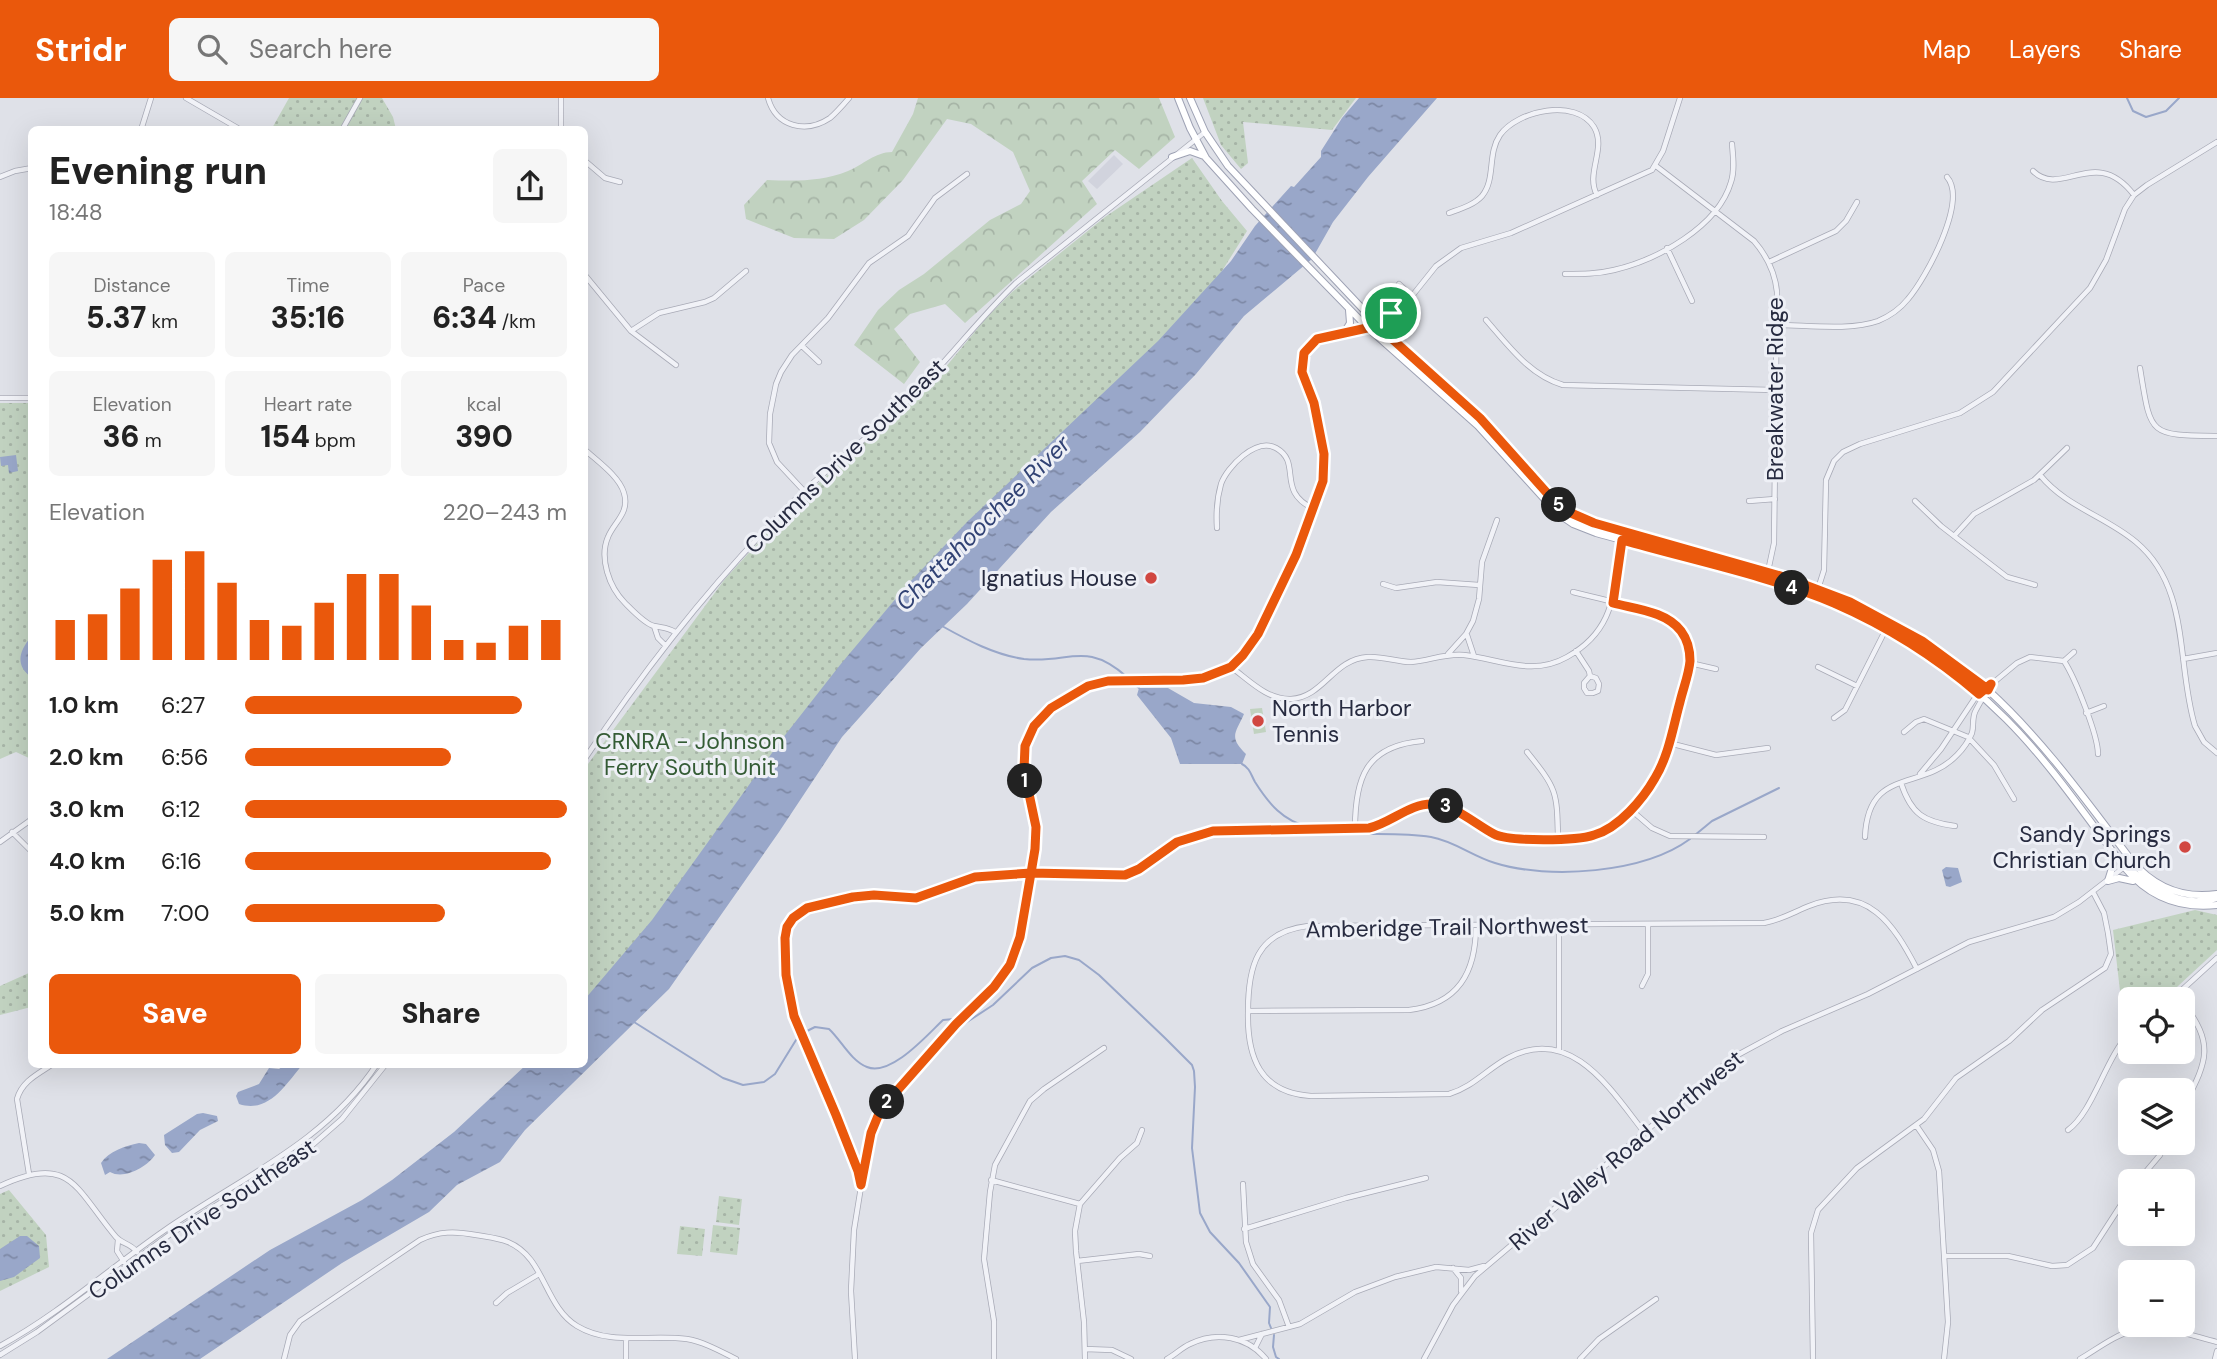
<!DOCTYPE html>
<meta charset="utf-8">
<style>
:root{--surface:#fff;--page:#f6f6f6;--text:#222;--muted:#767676;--accent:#ea580c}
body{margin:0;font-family:"DM Sans",sans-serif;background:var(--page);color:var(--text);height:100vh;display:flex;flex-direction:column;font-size:26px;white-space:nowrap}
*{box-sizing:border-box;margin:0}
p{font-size:23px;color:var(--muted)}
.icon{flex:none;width:38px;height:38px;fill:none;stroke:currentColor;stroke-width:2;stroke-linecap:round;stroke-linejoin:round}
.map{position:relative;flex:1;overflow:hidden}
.panel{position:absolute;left:28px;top:28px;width:560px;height:942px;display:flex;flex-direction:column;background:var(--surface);border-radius:10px;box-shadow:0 7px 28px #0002}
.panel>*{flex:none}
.fabs{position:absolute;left:2118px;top:889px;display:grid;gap:14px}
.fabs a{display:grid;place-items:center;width:77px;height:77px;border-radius:10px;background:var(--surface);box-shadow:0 7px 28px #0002;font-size:35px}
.pin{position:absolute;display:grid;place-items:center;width:60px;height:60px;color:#fff;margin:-30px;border:4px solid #fff;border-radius:50%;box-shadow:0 2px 7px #0007}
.km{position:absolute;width:35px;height:35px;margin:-18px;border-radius:50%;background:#222;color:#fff;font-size:19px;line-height:35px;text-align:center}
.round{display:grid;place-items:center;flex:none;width:74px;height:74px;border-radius:10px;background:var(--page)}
.summary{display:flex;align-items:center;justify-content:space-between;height:119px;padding:0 21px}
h1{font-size:38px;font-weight:800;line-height:52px}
.stats{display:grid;grid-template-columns:repeat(3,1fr);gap:10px;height:119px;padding:7px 21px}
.stats div{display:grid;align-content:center;border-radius:10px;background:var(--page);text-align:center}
.stats b{font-size:30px;font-weight:800}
.stats small{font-size:19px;font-weight:400}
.stats p{font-size:19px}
.chart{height:196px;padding:14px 21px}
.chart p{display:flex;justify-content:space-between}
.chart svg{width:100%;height:126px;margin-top:7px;stroke:var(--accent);stroke-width:6}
.primary-button{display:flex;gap:14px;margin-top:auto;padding:14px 21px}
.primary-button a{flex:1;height:80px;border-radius:10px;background:var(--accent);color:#fff;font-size:28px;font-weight:800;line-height:80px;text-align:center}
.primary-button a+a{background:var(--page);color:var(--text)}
ul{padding:0 21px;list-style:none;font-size:23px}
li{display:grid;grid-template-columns:112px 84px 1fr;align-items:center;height:52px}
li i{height:18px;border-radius:9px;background:var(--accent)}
header{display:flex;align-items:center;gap:42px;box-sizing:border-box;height:98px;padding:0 35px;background:var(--accent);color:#fff}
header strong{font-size:33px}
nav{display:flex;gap:38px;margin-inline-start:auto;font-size:24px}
.search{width:490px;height:63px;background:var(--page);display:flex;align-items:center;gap:18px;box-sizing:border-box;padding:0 24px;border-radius:10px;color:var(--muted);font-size:26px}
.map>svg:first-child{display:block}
.built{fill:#d1d3dd}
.grass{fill:url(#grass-dots)}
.forest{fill:url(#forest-crowns)}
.pitch{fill:#c1d2c0}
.water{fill:url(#water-ripples)}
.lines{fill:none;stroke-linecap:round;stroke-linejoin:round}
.stream{stroke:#99a7c9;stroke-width:2}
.minor-casing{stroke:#a8aab6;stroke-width:6}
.major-casing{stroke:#9ea2b4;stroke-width:8}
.minor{stroke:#f1f2f7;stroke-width:4.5}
.major{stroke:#fff;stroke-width:6}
.route-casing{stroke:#fff;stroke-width:14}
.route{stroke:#ea580c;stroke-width:9}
.poi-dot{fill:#d14741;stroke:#eef0f6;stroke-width:2.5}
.labels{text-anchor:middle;stroke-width:6;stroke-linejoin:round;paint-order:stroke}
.street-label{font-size:23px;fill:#272b40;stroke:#eef0f6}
.poi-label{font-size:23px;fill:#272b40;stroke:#eef0f6;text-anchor:end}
.park-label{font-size:23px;fill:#345c35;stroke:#eef0f6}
.water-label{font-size:24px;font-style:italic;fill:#314274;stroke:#eef0f6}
</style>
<header>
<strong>Stridr</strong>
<div class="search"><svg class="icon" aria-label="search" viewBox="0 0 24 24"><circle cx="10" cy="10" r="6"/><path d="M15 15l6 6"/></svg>Search here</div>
<nav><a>Map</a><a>Layers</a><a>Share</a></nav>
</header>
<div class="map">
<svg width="2217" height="1261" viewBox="0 0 2217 1261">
<defs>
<pattern id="grass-dots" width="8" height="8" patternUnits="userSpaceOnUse" patternTransform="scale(1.75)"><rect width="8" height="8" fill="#c1d2c0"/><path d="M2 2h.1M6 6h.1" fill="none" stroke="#a6b4a6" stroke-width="1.8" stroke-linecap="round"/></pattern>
<pattern id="forest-crowns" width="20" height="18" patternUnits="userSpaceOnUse" patternTransform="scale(1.75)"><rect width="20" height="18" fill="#c1d2c0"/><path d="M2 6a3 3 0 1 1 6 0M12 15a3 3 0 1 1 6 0" fill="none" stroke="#a6b4a6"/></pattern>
<pattern id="water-ripples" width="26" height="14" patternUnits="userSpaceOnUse" patternTransform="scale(1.75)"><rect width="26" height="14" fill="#99a7c9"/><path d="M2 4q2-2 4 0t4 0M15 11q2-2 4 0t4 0" fill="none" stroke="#7d88a5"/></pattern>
</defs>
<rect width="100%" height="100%" fill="#dfe1e8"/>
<!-- built -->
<path class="built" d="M1114,57l9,9 -26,25 -9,-8z"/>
<!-- grass -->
<path class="grass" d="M289,0h93l11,19 3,12 -125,1z
M1203,0h153l-24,32 -89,-8 5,41 -7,6 -20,-24z
M1192,60l30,43 25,30 -40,64 -622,717v-244l140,-189 64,-70 146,-129 52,-63 25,-25 93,-75z
M0,305h31v356l-15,-7 -16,7z
M2195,812l22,5v35l-53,49 -44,-8 -7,-61z
M31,874v35l-31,8v-29z
M9,1092l37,45 3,32 -49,24v-97z
M719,1098l23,3 -3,26 -23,-3z
M713,1127l27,3 -3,27 -27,-3z
M680,1128l25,3 -3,27 -25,-2z"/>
<!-- forest -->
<path class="forest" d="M918,0h241l16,39 -36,32 -24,-19 -33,31 15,23 -132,119 -20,-19 -35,10 -16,15 26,33 -16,22 -50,-39 24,-35 21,-20 25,-16 66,-54 31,-16 9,-13 -17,-39 -42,-28 -24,-5 -44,61 -39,40 -30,19 -40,-1 -48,-19 -2,-14 23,-25c27,1 54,2 81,-9 15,-6 27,-19 44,-19l21,-38z"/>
<!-- pitch -->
<path class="pitch" d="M1262,610l4,24 -12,2 -4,-25z"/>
<!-- water -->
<path class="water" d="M1359,0h78l-69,79 -35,45 -21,37 -68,57 -48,58 -56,58 -89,80 -84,92 -46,44 -62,70 -17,19 -63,95 -110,157 -144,141 -25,32 -43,23 -28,27 -87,51 -142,96h-93l163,-109 92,-50 30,-20 62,-48 73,-68h57l1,-65 67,-79 130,-181 58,-74 68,-81 59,-62 191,-181 73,-80 24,-35 36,-40 3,1 27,-30v-6l21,-33z
M16,357l2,16 -9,2 -1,-8 -7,1 -1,-9z
M31,539v40c-16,-12 -12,-26 0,-40z
M1139,590h29l26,15 37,4 13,7c-8,19 -16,22 2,40l-4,10h-62l-9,-26 -34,-43z
M1946,769l12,1 4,14 -12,5 -4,-1 -4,-16z
M286,966h17c-17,20 -34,50 -64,40l-3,-8 2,-4 21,-8 10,-16 10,1z
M203,1015l14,3 1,5 -18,9 -21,22 -7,1 -7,-8 -1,-10 33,-21z
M139,1045l7,1 9,11c-8,12 -31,25 -45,17l-5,3 -4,-12c8,-12 24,-17 38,-20z
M20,1138h7l12,10 1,12 -26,19 -14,4v-32z"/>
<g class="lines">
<!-- stream -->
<path class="stream" d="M2127,0l6,13 13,6 20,-6 13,-13
M942,528c25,14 53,29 82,33 46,5 61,-19 103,18
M1134,586l5,4
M1242,666c8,4 9,11 13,18 14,22 28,39 54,45
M1324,733c36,6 71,0 107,6 23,4 41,19 64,26 54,17 149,10 195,-24
M1695,737l17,-14 67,-33
M634,924l89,56 20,7 21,-3 11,-8 21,-34
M805,934l10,-5 14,2c12,11 22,32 38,38 24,10 61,-33 76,-47l11,-1 10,5 29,-19 39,-37 19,-10 14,-2 14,4 20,15 66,63 27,27 2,6 1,16 -3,61 8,65 10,19 29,31 31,44 -1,16 2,5
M1274,1237l-1,12 3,10 3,2"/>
<!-- minor casing -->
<g class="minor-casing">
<path id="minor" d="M186,0l55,32
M561,0v32
M768,0c8,29 38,36 62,20 7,-6 13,-13 19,-20
M141,32l10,-32
M342,32l18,-32
M584,62l21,18 15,4
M1656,68l98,75c13,15 21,31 23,51l-3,251 -7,33
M2033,73c29,28 62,-27 101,24
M0,79l15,-6 17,-3
M1449,115c11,-4 25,-8 33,-17 14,-17 5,-42 18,-61 18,-25 76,-37 94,-8 13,22 -9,46 3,68
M1667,150l25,53
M1769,164l67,-31 10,-10 11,-19
M584,176l47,57 45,34
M1565,176c17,0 33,0 49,-4 43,-10 104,-43 117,-88 4,-12 2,-26 1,-38
M1399,186l13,12
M1486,222c22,25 43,55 77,65l212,5
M1776,227c30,0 74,6 102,-4 12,-5 22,-12 30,-22 18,-21 60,-98 39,-122
M631,233l28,-18 46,-11 9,-4 32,-27
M802,248l17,16
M2140,270c11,68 8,67 77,68
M0,300h32
M584,351c13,12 35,27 40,44 6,20 -10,29 -16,44 -9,21 1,50 17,66 7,7 20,21 29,23 9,2 13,1 21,6
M2040,377c26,32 65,41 96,67 55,46 40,122 59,184l9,16 13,11
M804,393l-27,-29 -8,-19 1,-29 6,-30 5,-12 11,-17 36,-37 41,-55 39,-27 27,-38 32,-24
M1749,403l26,-2
M1915,403l26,25 66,51 28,8
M1217,430c-1,-15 0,-30 4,-44 6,-17 35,-47 55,-36 27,15 -1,43 38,61
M1954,438l20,-22 60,-34 33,-32
M1383,486l13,4 41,-6 42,3
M1818,491l6,-19 2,-90 8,-19 9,-9 17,-8 100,-31 33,-21 97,-104 16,-28 19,-51 9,-14 13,-10 70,-43
M654,528l4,12 7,7
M1467,537l7,21
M1576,553l13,20 1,5 6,2 3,6 -1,7 -5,2h-6l-3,-5v-5l6,-7
M1448,556l18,-20 7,-13 6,-22 3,-37 15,-42
M2183,561l34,-6
M2064,563c11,17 34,74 34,93
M2064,563l10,-9
M1690,565l26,6
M1231,569c18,13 36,33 60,32 33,-2 42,-40 77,-42 15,-1 29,5 43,5 18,-1 34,-9 53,-7 36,4 68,22 103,2 54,-30 45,-74 57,-125
M1818,569l39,19
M2086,615l18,-7
M1834,620l11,-8 41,-81
M1904,634l12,-10 8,-3 44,18 26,28 20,34
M1669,645l47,12 52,-7
M1527,654c30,37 30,39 31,86
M584,662c65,-98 134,-186 219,-268 35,-33 74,-61 108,-95 37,-37 68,-78 105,-114l189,-151
M1920,676l21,-25 34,-51 42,-35 13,-6 34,4
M1901,685c10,31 23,39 54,43
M1630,711l22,19 18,8 94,1
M1355,731c0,-50 10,-83 67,-88
M12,734l20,20
M1865,739c3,-71 57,-45 92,-82 6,-6 12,-15 15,-22 2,-7 0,-14 3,-21 5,-10 11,-19 16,-28
M0,744l32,-23
M1559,827v126
M1642,888l6,-12v-50
M2172,901l45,-41
M2182,903c35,46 24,61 0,109
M1248,913l161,-1c49,-6 67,-37 67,-85
M1916,1027l17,25 6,21 9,151 -4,37
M2068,1032c25,-18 37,-71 62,-98
M1644,1034c-33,-42 -73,-108 -136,-74 -21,11 -35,29 -59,36l-138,2c-51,-3 -64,-39 -63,-84 0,-45 8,-80 60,-86l456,-3c17,-3 30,-11 45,-17 59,-23 85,19 108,63
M29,1076l-12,-75c5,-18 21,-25 36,-35
M860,1080l-66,-162c-6,-23 -19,-79 -1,-98 13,-14 62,-24 81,-23 14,0 28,6 42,3 27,-4 49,-20 76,-23 44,-5 89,5 133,0l14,-6 38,-27 36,-11 156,-3c22,-5 41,-25 64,-24 24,1 44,23 66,32 15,6 85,4 100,-2 20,-9 48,-41 59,-61 11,-20 14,-43 20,-66 4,-14 11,-31 12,-46 0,-10 -2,-21 -9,-30 -15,-20 -82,-32 -108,-39
M991,1082l89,24
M2138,1083l22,-26 6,-12
M1243,1086l3,58 7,22 26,36 10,27
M0,1088c71,-34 76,4 116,51 6,7 14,6 21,15
M1244,1131l102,-31 80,-20
M118,1142l-1,11 7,11
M1944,1158h64l44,10 15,-1 26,-17 37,-57
M1077,1163l62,-7 11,2
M1453,1170l8,10v13
M496,1205l11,-10 32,-19
M626,1240v21
M1239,1242l61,-16 55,-32 40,-15 41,-10 33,3 15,-4
M0,1248c59,-32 110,-78 165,-116 75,-52 160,-87 212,-166
M1255,1250l7,-14
M1085,1251l27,1 19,9
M0,1257l37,-23 135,-99 138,-86 32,-28 44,-55
M284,1261l6,-24 10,-14 120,-81c19,-9 35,-9 56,-5 11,2 22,3 32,7 37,15 36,64 69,84 33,20 73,8 110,13 17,3 33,12 49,20
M855,1261l-4,-68 3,-61 12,-74 12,-40 29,-38 57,-62 30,-29 16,-22 6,-14 19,-102 -1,-32 -10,-47 1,-24 6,-16 6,-9 14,-13 37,-22 20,-5 75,-1 20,-2 28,-11 23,-27 42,-85 27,-74 1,-27 -10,-51 -12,-31 1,-15 5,-11 5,-5 10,-4 45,-9 23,-15 21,-17 24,-30 25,-18 50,-15 141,-63 11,-19 17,-53
M994,1261v-38l-10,-62 6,-67 5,-27 35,-64 14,-12 60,-41
M1085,1261l-1,-37 -8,-71 -1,-20 5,-27 40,-46 17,-15 5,-13
M1167,1261c8,-4 14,-11 23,-15 26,-13 57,-8 76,15
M1424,1261l29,-54 22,-29 257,-218 50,-27 86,-37 101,-52 85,-25 25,-15 53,-41
M1580,1261l19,-20 57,-40
M1813,1261l-2,-126 7,-23 39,-42 67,-49 32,-41 53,-37 33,-31 63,-42 6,-14 -3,-21 -4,-20 -11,-21
M2080,1261c17,-10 35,-24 54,-29 26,-7 58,6 83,12
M2215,1261l2,-8"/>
</g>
<!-- major casing -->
<g class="major-casing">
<path id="major" d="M1178,0l12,30 16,30 46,51 116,119 110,98 79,87 16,11 23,9c77,21 159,38 234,69 65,27 126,67 176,117 45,45 81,99 119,149 24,29 55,41 92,37
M1190,0l15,34 23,34 148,157 104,95 80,88 17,10 17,8c138,39 284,66 394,166 55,50 99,112 144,171 22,26 50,38 85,33
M1172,59l18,-6 14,5
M1366,213l13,3 12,-1
M1344,235l6,-10 -1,-13
M1391,238l-2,-12 2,-11
M2130,772c28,20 50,39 87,28
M2108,783l11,-3 14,3
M2108,783l5,-16 -1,-13"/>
</g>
<!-- minor -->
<use href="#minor" class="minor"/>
<!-- major -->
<use href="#major" class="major"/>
</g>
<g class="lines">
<!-- route casing -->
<g class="route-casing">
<path id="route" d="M1391,215l-24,15 -50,11 -13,14 -2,19 12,31 10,51 -1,27 -27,74 -38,79 -15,21 -12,12 -28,11 -20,2 -75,1 -20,5 -37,22 -17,18 -9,20 -1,24 12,57 -1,22 -4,24 -56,4 -59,21 -42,-3 -21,2 -46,11 -14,10 -6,9 -2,11 1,37 8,41 42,99 22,56 3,14 10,-52 7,-17 10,-15 68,-77 38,-37 16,-22 10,-28 11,-64 94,2 14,-6 38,-27 36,-11 156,-3c22,-5 41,-25 64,-24 22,1 42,20 61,30 16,8 83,7 100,1 25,-7 49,-36 61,-57 14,-23 18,-51 25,-76 3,-13 9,-28 10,-41 0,-11 -3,-22 -9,-30 -15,-20 -46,-22 -68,-28l9,-63c70,20 144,35 212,63 53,23 102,54 145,91l12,-10 -3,6 -2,-2 -64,-47 -72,-39 -66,-25 -190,-54 -23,-10 -24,-20 -67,-75 -89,-80 -2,-12 2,-13"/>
</g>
<!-- route -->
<use href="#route" class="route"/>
</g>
<!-- markers -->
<g class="poi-dot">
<circle cx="1151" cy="480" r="7"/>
<circle cx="1258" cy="623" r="7"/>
<circle cx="2185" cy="749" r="7"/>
</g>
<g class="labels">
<!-- street labels -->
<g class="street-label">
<text transform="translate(1775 291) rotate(-90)" y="8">Breakwater Ridge</text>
<text transform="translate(845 358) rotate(-44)" y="8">Columns Drive Southeast</text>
<text transform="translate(1447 829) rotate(-1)" y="8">Amberidge Trail Northwest</text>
<text transform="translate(1626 1052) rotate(-40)" y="8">River Valley Road Northwest</text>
<text transform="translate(202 1121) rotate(-34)" y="8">Columns Drive Southeast</text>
</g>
<!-- poi labels -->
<g class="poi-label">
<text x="1137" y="488">Ignatius House</text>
<text x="1272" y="618" text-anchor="start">North Harbor<tspan x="1272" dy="26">Tennis</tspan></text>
<text x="2171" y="744">Sandy Springs<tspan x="2171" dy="26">Christian Church</tspan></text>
</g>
<!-- park labels -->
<g class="park-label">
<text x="690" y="651">CRNRA - Johnson<tspan x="690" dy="26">Ferry South Unit</tspan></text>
</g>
<!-- water labels -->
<g class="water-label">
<text transform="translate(983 425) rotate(-45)" y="8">Chattahoochee River</text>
</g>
</g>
</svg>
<div class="fabs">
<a><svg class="icon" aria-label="locate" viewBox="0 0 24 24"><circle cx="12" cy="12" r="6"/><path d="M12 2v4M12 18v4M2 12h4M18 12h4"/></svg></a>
<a><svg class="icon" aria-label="layers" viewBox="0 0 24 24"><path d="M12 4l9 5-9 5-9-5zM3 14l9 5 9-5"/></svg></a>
<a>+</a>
<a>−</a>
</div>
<div class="pin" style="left:1391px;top:215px;background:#1e9e55"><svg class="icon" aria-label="arrive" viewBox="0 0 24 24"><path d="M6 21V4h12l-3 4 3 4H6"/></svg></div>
<b class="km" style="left:1025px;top:683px">1</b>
<b class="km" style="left:887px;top:1004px">2</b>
<b class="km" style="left:1446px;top:708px">3</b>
<b class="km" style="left:1792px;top:490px">4</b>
<b class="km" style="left:1559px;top:407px">5</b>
<section class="panel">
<div class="summary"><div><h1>Evening run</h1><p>18:48</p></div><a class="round"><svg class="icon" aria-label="share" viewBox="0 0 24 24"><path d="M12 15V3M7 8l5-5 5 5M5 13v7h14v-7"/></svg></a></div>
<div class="stats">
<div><p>Distance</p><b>5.37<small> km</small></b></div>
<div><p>Time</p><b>35:16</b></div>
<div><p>Pace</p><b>6:34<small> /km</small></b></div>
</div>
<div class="stats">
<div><p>Elevation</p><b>36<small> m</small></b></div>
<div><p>Heart rate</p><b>154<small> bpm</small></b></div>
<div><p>kcal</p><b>390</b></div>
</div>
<div class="chart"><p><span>Elevation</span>220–243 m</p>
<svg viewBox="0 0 160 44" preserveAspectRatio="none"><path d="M5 44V30M15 44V28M25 44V19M35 44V9M45 44V6M55 44V17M65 44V30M75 44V32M85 44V24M95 44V14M105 44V14M115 44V25M125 44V37M135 44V38M145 44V32M155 44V30"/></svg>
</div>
<ul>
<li><b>1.0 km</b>6:27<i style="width:86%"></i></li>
<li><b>2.0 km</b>6:56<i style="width:64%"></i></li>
<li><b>3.0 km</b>6:12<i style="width:100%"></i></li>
<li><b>4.0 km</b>6:16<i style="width:95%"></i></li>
<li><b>5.0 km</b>7:00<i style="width:62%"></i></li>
</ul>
<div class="primary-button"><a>Save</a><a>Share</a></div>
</section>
</div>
